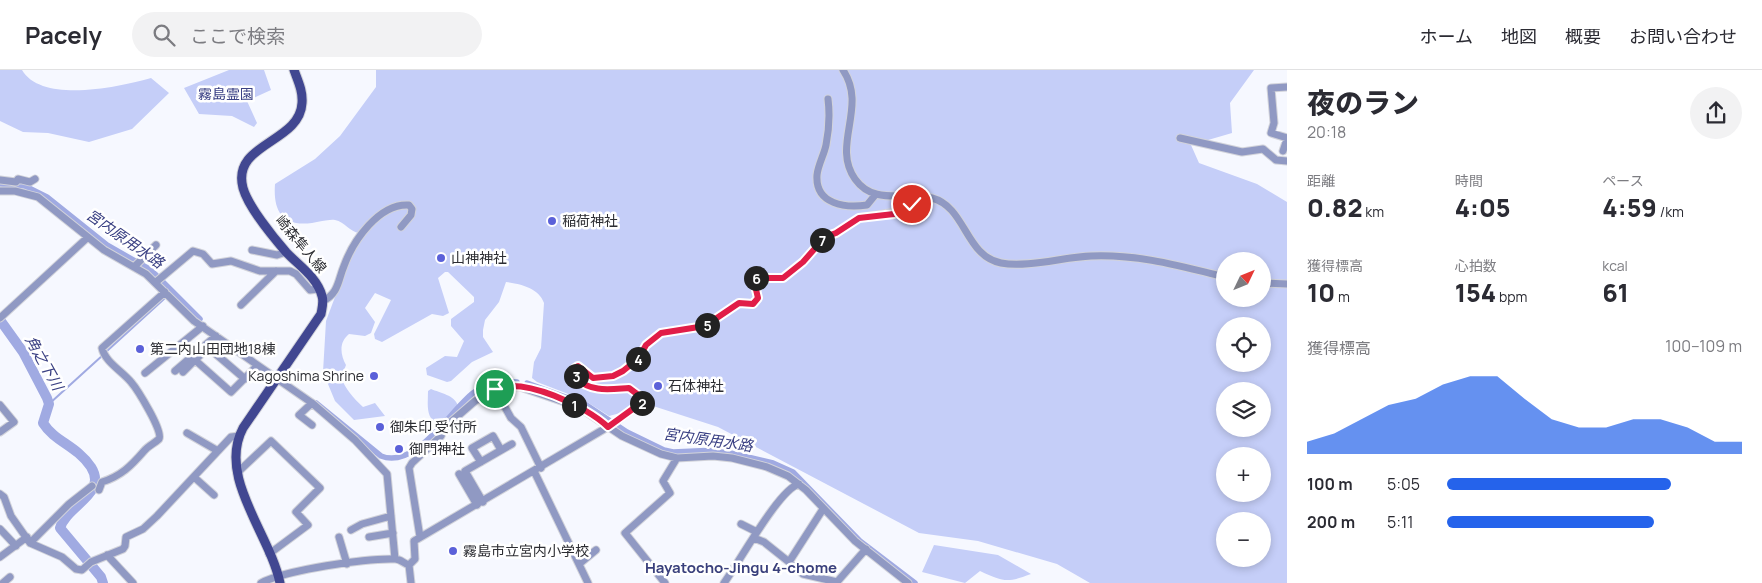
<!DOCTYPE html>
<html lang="ja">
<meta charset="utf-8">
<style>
:root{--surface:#fff;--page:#f2f2f3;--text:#2b2b33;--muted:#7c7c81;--line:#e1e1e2;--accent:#2563eb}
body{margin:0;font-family:Manrope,"Noto Sans JP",sans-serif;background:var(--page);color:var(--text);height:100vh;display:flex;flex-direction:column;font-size:19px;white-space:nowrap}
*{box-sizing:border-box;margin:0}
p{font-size:16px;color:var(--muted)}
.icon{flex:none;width:28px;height:28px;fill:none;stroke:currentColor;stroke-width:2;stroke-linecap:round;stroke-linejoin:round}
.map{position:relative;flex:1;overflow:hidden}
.panel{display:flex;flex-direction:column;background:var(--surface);width:475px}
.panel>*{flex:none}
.needle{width:32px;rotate:47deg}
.buttons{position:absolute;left:1216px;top:182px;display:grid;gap:10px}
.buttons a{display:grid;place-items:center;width:55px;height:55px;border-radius:50%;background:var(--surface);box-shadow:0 2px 8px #0003;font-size:25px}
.pin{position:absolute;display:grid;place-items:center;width:42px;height:42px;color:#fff;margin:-21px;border:2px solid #fff;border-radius:50%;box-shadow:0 1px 5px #0007}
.km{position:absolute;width:25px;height:25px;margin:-12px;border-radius:50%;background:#222;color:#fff;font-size:14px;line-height:25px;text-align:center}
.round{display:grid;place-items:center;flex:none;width:52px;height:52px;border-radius:26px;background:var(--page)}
.overview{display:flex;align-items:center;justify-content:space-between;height:85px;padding:0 20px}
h1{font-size:28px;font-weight:800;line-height:38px}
.metrics{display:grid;grid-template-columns:repeat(3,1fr);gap:8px;height:85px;padding:5px 20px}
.metrics div{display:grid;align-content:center}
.metrics b{font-size:25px;font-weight:800}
.metrics small{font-size:14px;font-weight:400}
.metrics p{font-size:14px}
.chart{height:140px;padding:10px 20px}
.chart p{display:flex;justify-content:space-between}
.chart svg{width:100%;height:90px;margin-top:5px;fill:var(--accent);opacity:.7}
ul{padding:0 20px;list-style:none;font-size:16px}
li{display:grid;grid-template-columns:80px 60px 1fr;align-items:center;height:38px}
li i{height:12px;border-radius:6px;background:var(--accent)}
header{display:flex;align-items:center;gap:30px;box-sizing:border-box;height:70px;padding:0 25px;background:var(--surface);border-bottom:1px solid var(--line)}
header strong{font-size:24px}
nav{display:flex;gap:28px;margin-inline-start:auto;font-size:18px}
.search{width:350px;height:45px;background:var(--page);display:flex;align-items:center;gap:12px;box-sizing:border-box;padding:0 18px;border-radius:28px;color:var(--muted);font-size:19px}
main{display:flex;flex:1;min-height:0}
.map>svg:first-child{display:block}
.green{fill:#c5cef8;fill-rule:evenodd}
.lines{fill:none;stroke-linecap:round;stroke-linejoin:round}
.stream{stroke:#a0aae2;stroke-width:2}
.canal{stroke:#a0aae2;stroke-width:5.5}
.river{stroke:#a0aae2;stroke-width:10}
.minor-casing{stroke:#d2d3da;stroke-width:9}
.major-casing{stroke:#d2d3da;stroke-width:11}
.minor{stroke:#9099c3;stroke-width:7}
.major{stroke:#414791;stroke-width:9}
.route-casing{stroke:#fff;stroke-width:10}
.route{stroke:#e11d48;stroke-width:6}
.poi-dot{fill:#5b61d9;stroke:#fff;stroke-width:2}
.labels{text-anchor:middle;stroke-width:5;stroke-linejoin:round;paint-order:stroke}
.park-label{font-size:14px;fill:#3b4185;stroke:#fff}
.poi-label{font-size:14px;fill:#2c2d32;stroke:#fff;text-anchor:start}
.street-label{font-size:14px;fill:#2c2d32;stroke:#fff}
.water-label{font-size:15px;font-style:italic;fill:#3a4083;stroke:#fff}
.neighbourhood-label{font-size:15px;font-weight:bold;fill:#3a407c;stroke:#fff}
</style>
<header>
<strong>Pacely</strong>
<div class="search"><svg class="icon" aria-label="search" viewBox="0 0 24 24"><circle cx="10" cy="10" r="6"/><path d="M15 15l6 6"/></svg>ここで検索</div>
<nav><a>ホーム</a><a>地図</a><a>概要</a><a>お問い合わせ</a></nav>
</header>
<main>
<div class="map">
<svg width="1287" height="513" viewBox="0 0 1287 513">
<rect width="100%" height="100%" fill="#f6f8ff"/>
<!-- green -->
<path class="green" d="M0,0h22c20,34 97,17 129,8l18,15 -37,36 -43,13 -41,-9 -25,-1 -23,-11z
M229,0h35l7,20 -24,11 10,22 -3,4 -22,-11 -33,-2 -15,-26z
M376,0h878l-24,33 2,30 -41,12 8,18 58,21 30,18v381h-197l-33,-19 -79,-23 -59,-8 -201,-106 -68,-22 -41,11 -25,-16 -47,-18 -5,-4 2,-16 7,-14 3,-45c-5,-15 -24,-19 -38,-21l-7,20 -14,18 -2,10v7l10,15 -21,10 -21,19 -4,1 -20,-7 -1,-7 19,-12 12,1 7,-16 -13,-15v-7l23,-17v-5l-26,-25h-3l-7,6 11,35 -6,3 -11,-2 -50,28 -7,-3 -1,-5 17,-34 -16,-7 -10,15 10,14 -4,11 -6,3 -16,-2c-10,8 -9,20 -3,31l-5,13c5,11 12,20 22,29l12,-4 10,13 -31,4 -19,-19 -12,-29 3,-51 33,-88c-9,-1 -14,-11 -24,-13 -6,-1 -16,2 -23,3 -30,4 -39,-12 -37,-39l40,-25 25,-23 36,-49zM1225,191h37v38h-37zM1225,256h37v38h-37zM1225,321h37v38h-37zM1225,386h37v38h-37zM1225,451h37v38h-37z
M431,319c9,4 24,6 27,17l-19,18c-14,-5 -11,-20 -11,-33z
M934,475l64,10 33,19c-24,9 -27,8 -51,-3l-15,12 -43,-11z"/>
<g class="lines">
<!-- stream -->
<path class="stream" d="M172,222l1,-1
M107,281l57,-52
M49,334l54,-49"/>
<!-- canal -->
<path class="canal" d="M0,114l25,2 22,11 60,48 44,25 49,49
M527,313l58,21 42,28 37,18 9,2 44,-2 18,4 38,9 20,9 67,69 55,42
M316,333l65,53c34,14 69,-45 92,-63 12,-9 29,-13 44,-11"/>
<!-- river -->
<path class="river" d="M0,250l23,32 24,46 2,6 -6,19c12,19 33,22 48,44 17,27 -24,38 -31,61l41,49 2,6"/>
<!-- minor casing -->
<g class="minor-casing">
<path id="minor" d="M843,0c25,37 -12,75 12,109 19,27 50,12 77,19 34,9 33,58 69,65 26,5 63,-6 90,-7 47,-2 89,10 134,21
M1287,17l-16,1 3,35 -3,10 16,5
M828,29c2,16 1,31 -2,46 -2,10 -8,20 -9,30 -2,30 29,33 50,30l9,-11
M1180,68l62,14 21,-3 13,11 11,1
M1283,81l4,-12
M0,110l16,2 2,-3 12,3 5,-3
M0,121h15l23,6 66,53 42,24 48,47 118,82 43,37 32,34 8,85
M252,180l25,5 9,-3
M134,197l22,-22
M156,212l37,-31 10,3 9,10 19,-3 29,10h30l6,3 14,16 9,-1
M1262,213l25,1
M323,231c16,-8 15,-21 21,-35 9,-25 35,-63 65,-61l3,4 -1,6 -10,12
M241,235l35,-34
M0,248l87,-80
M175,301l41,-35
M183,302l12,-12
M145,303l58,-47
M245,309l-35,-30h-3l-12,11 36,32 26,-26
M495,319l16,29 10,9 20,41
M312,333l-13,12 13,10
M0,335l14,17 -14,10
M187,363l31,18
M481,392l-9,-14 21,-12 8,14
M534,401l54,112
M237,403l34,-32 49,47 -24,24 12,13 -39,29
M459,404l18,31
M194,407l20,18
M99,420l3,-8c19,-6 29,-16 42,-31 4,-5 11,-8 15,-12 5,-7 -22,-50 -28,-57 -9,-11 -26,-20 -29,-34l63,-56
M0,424l4,3 7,19 19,27 32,14 14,12 6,1 9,-8 32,-13 2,-3 1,-9 17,-8 14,-13 74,-79 8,-1
M483,432l-18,-31 47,-27
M741,454l16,8
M0,459l16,17
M351,460l11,-6 29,-8
M339,467l8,27
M369,467l24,-4
M420,467l-11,-69 3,-5 29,-27 4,-9 30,-26 26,-15 19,1 59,20 43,29 39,18 16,4 36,-2 19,2 35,9 21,9 18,14 49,51 53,42
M754,468l10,4 25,20 34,-53
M30,473l39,-39 23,-18
M107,485l26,28
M0,487l27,-20
M789,492l14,12 34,8 29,-33
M579,494l17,-14
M3,513l7,-6
M261,513c25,-13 105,-25 134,-24 6,0 9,5 14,6
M411,513l-2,-18 6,-6 -1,-18 197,-116 34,-25 -16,-12c-19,1 -38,5 -53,-10l-1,-10 3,-2 15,12 20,-2 10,-5 16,-14 7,-12 15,-12 44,-7 34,-23 14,1 5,-6 -4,-17 2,-3h27l20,-16 22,-25 12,-4 22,-15 48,-8 5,-6 1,-7
M665,513l-40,-50 45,-40 -7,-12 14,-23
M724,513c15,-20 55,-94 75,-99"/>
</g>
<!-- major casing -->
<g class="major-casing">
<path id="major" d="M280,513c-10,-49 -63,-106 -37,-155l78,-114c1,-6 3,-12 1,-18 -5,-19 -24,-31 -36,-44 -13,-15 -38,-46 -43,-64 -12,-45 57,-45 59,-85 1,-12 -4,-22 -8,-33"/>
</g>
<!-- minor -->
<use href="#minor" class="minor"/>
<!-- major -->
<use href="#major" class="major"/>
</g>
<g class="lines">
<!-- route casing -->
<g class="route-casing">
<path id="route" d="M495,319c29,-12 91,17 113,38l37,-27 -16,-12c-18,1 -38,5 -53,-10l-1,-10 3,-2 15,12 20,-2 10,-5 16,-13 7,-13 15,-12 44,-7 34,-23 14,1 5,-6 -4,-17 2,-3h27l20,-16 22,-25 11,-4 23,-15 35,-4 13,-4 5,-6"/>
</g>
<!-- route -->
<use href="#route" class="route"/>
</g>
<!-- markers -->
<g class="poi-dot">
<circle cx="552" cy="151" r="5"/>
<circle cx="441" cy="188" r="5"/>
<circle cx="140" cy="279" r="5"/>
<circle cx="374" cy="306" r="5"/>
<circle cx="658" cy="316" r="5"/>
<circle cx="380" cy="357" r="5"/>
<circle cx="399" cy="379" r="5"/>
<circle cx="453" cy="481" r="5"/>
</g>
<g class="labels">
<!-- park labels -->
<g class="park-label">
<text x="226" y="29">霧島霊園</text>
</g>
<!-- poi labels -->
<g class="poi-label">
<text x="562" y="156">稲荷神社</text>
<text x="451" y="193">山神神社</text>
<text x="150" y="284">第二内山田団地18棟</text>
<text x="364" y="311" text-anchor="end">Kagoshima Shrine</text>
<text x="668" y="321">石体神社</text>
<text x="390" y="362">御朱印 受付所</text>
<text x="409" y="384">御門神社</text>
<text x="463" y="486">霧島市立宮内小学校</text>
</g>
<!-- street labels -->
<g class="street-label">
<text transform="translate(301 174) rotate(50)" y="5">崎森隼人線</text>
</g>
<!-- water labels -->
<g class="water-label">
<text transform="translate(125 169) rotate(35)" y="5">宮内原用水路</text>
<text transform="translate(44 293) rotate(61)" y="5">角之下川</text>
<text transform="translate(708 370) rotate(8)" y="5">宮内原用水路</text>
</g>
<!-- neighbourhood labels -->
<g class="neighbourhood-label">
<text x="741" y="503">Hayatocho-Jingu 4-chome</text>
</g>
</g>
</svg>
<div class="buttons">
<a><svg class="needle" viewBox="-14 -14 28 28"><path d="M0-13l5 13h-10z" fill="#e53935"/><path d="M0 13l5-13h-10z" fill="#7c7c81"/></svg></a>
<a><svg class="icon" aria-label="locate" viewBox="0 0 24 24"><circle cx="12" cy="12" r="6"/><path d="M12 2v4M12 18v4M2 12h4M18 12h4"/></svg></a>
<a><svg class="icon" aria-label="layers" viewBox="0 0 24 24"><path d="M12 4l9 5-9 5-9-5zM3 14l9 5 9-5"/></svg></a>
<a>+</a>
<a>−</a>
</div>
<div class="pin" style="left:495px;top:319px;background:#1e9e55"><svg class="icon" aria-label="arrive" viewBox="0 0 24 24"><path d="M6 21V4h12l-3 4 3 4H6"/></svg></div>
<div class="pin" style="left:912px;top:134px;background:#d93025"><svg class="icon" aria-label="check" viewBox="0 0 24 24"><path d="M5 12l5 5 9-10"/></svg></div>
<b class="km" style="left:574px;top:335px">1</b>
<b class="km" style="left:642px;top:333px">2</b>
<b class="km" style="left:576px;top:306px">3</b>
<b class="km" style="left:638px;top:289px">4</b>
<b class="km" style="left:707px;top:255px">5</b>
<b class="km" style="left:756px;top:208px">6</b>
<b class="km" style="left:822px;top:170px">7</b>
</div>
<section class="panel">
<div class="overview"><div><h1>夜のラン</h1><p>20:18</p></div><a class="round"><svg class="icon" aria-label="share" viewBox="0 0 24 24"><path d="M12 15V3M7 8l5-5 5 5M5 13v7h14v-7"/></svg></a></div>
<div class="metrics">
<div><p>距離</p><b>0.82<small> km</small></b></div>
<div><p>時間</p><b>4:05</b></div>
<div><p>ペース</p><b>4:59<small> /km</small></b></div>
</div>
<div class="metrics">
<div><p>獲得標高</p><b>10<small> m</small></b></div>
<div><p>心拍数</p><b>154<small> bpm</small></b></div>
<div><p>kcal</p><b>61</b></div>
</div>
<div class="chart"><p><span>獲得標高</span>100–109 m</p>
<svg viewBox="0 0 160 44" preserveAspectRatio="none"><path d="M0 44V38L10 34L20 27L30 20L40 17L50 10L60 6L70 6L80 17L90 27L100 31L110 31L120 27L130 27L140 31L150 38L160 38V44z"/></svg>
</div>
<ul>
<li><b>100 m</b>5:05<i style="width:76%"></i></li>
<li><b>200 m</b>5:11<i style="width:70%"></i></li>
</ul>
</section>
</main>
